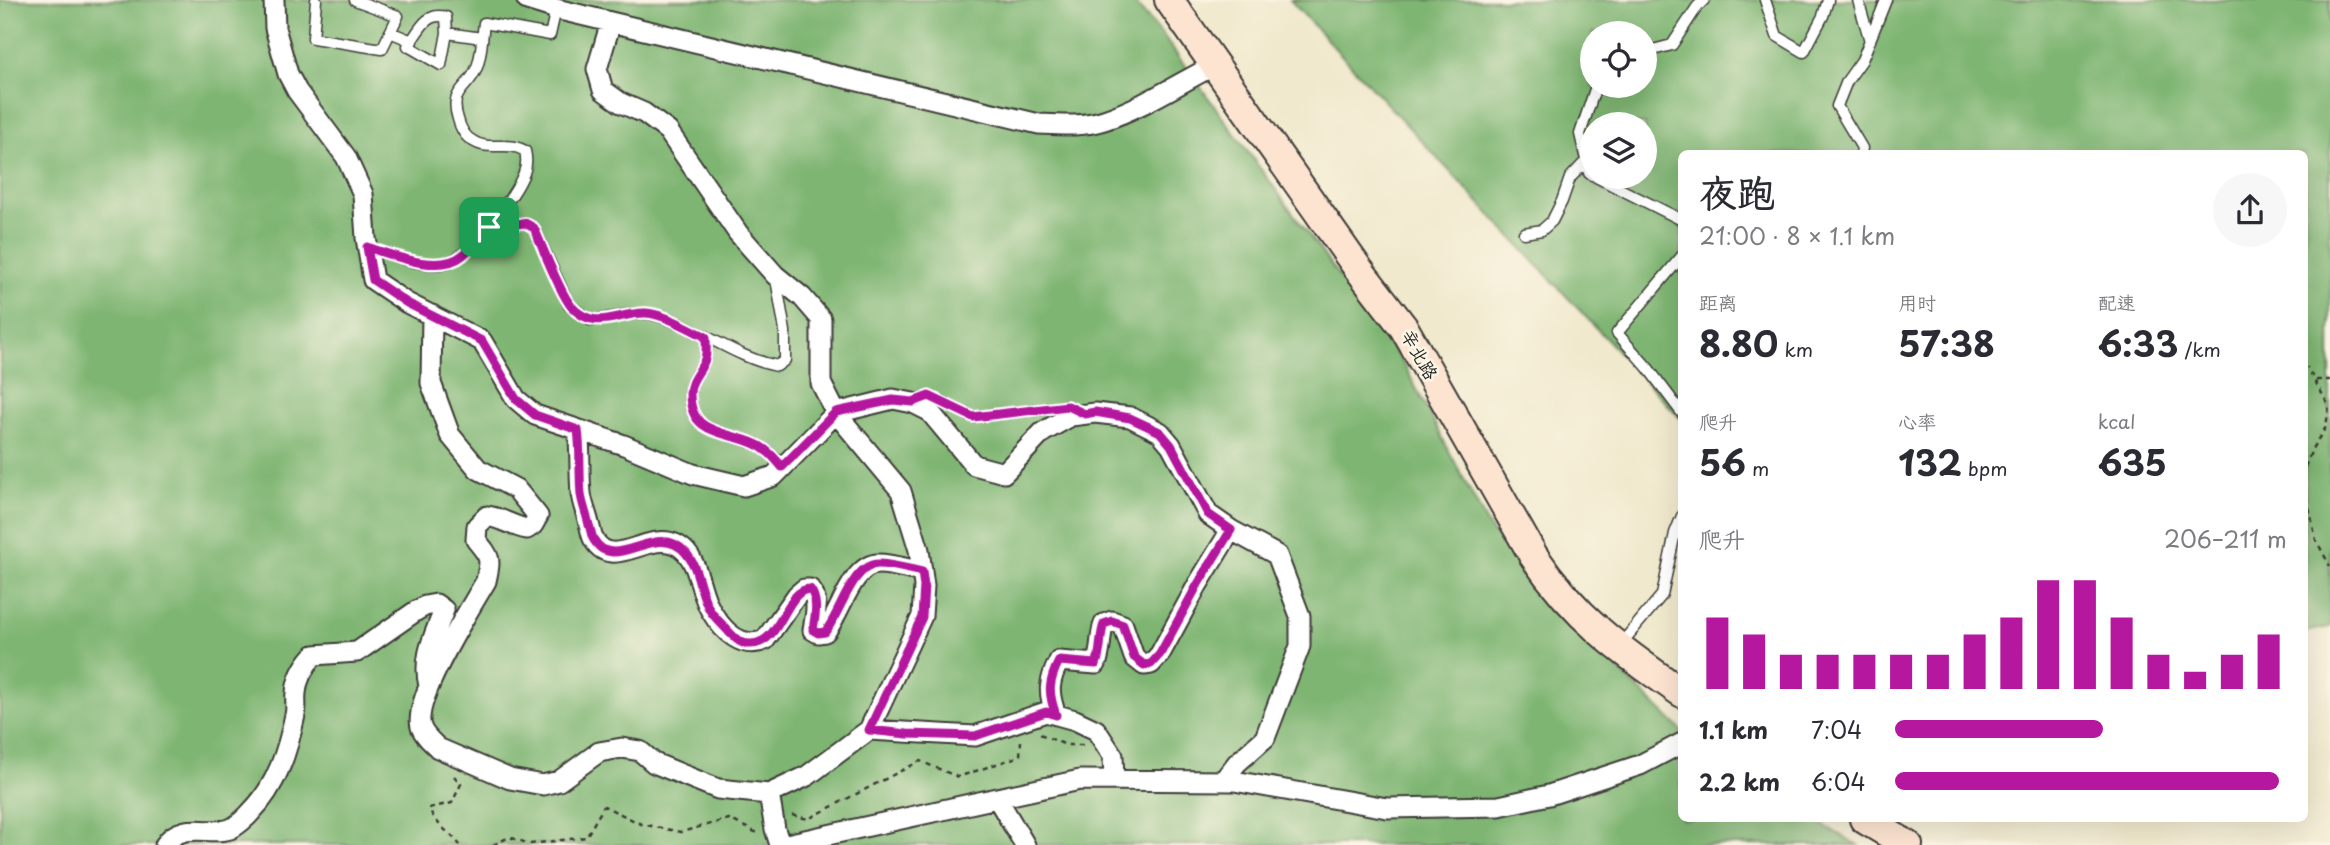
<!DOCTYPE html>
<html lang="zh">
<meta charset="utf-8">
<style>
:root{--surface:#fff;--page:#f7f7f7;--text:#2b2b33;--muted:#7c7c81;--accent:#b5179e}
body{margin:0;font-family:"Playpen Sans","LXGW WenKai TC",sans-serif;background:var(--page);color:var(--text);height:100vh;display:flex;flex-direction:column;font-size:26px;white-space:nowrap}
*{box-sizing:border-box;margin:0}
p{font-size:23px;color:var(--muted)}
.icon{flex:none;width:38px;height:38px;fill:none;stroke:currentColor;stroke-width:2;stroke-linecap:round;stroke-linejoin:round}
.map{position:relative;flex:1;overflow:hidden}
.panel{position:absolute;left:1678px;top:150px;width:630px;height:672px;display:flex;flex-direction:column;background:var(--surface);border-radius:10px;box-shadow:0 7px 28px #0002}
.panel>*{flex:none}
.controls{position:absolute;left:1580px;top:21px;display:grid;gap:14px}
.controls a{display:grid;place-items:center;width:77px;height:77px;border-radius:50%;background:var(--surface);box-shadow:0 7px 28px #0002;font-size:35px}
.pin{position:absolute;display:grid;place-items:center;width:60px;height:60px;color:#fff;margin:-30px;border-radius:14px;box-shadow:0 4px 10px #0006}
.round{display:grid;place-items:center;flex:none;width:74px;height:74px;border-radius:37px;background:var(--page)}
.head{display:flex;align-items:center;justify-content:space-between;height:119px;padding:0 21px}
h1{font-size:38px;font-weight:700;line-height:52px}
.stats{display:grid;grid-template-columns:repeat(3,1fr);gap:10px;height:119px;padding:7px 21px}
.stats div{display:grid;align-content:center}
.stats b{font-size:35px;font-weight:700}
.stats small{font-size:19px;font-weight:400}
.stats p{font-size:19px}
.chart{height:196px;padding:14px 21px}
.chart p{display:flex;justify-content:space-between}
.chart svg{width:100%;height:126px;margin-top:7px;stroke:var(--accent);stroke-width:6}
ul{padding:0 21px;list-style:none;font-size:23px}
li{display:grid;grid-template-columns:112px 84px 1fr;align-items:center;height:52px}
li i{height:18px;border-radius:9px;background:var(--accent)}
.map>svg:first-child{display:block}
.forest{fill:#7eb572;stroke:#4d6847;stroke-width:2;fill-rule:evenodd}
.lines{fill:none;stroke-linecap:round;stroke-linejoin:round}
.service-casing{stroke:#3c3b37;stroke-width:13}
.minor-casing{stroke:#3c3b37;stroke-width:23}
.secondary-casing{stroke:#3c3b37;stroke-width:32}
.path{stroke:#3c3b37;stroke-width:2.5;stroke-dasharray:5 5;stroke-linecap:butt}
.service{stroke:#fff;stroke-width:10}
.minor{stroke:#fff;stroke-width:19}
.secondary{stroke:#fde4d1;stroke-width:28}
.route-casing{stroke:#fff;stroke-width:14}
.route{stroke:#b5179e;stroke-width:9}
.labels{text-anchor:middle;stroke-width:5;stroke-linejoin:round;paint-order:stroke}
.street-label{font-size:18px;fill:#1c1c1c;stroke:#fcf5e5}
</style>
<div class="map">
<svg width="2330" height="845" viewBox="0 0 2330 845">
<rect width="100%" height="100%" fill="#fcf5e5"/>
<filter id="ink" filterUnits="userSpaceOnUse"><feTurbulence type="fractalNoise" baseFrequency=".0143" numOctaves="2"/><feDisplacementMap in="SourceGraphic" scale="14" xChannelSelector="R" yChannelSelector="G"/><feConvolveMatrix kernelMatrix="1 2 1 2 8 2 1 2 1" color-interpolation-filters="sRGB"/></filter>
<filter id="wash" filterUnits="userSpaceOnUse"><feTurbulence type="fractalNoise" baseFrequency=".00686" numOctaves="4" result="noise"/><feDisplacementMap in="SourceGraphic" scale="28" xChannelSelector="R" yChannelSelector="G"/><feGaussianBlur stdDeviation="1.57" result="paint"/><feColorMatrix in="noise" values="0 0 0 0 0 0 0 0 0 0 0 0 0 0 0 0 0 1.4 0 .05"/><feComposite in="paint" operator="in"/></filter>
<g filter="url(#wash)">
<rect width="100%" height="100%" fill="#f1e9cd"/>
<!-- forest -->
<path class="forest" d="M0,0h1132l28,32 243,331 88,168 123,134 68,66v88h130l46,26h-1858z
M1290,0h1040v627l-25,5v-478h-623v266zM1592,33h53v53h-53zM1592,124h53v53h-53z"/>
</g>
<g filter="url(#ink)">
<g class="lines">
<!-- service casing -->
<g class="service-casing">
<path id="service" d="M316,0l-3,38 69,11 16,-33 -43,-16
M1765,0l12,36 27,16 19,-36 5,-16
M1858,0l12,41
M390,32l22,9
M447,33l-1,-16c-20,-6 -27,14 -38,29l33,19 6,-32 35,5
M1645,52l27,-7 25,-38 7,-7
M1861,154l1,-6 -25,-42 10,-25 15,-21 24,-60
M1592,175l-3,-2 -9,-39 16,-48
M1596,177l86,43
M489,227l36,-4 9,5 35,77 21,15c17,0 45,-9 60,-6 45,10 82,43 127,52l8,-6v-29l-9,-52
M1524,233l18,-3 10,-9 10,-20 8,-23 16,-17
M368,247c23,7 54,22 79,16 23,-7 69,-68 77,-90 3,-8 3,-14 1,-22 -17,-11 -36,1 -52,-10 -8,-4 -13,-14 -15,-22 -10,-30 12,-30 19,-52 5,-13 5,-30 7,-44l66,12 6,-26
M1682,256l-65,77 31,35 34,45
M706,336c0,8 1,16 -1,23 -4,13 -15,20 -15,35 0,41 35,37 63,49 13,5 21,14 30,24
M915,402l14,-6 44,21 95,-11 10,5
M1620,645l42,-50 13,-62 7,-17"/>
</g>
<!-- minor casing -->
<g class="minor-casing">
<path id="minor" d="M274,0l1,28 13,46 9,17 49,66 17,37 3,44 7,42 34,23 75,38 34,58 19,16 89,30 69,29 51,12 30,-10 62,-63 57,-14 20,4 16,8 45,54 30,8 39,-41 28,-16 24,-3 35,4 30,15 11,13 37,69 23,16 46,25 23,61v30l-35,92 -28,25 -14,18
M527,0l29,9 483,115c21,1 44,3 65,-4 38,-12 75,-37 111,-55
M432,315l-1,68 19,52 28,34 38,20 22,27 -5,9 -6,4c-15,-3 -25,-11 -40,-13l-10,10 -1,14c15,18 15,18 10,41 -16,28 -74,118 -65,146 3,9 11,15 17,21l72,31 33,6 16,-4 40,-29 23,-4 18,3 14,12 64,26 51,5 38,-18 62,-46 53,-114 2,-30 -5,-36 -18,-59 -65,-78 -15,-30v-64l-19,-22 -27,-22 -37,-42 -70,-102 -24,-18 -23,-10 -18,-13 -6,-21 14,-47
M578,430c3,21 1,42 3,63 1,11 6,21 8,31 2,5 2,12 5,16 21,35 62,-20 92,12 14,16 14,41 25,59 12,20 31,39 54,29l32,-45 7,-6h6c10,12 5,27 3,41l5,3 7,-1c15,-17 27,-68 53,-68 14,0 30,5 44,8
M1056,715c-8,-22 -8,-33 3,-54l37,3c6,-14 3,-27 8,-40l8,-3 11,4 11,32 10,8 7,-1 9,-10 38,-70 33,-54
M869,730l106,6 71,-24 29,8 21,10 17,26 1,24
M769,794l6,35 5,16
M997,798l28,47
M165,845c16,-25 46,-9 65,-16 7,-3 17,-12 21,-17 26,-26 37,-63 44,-97 2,-7 0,-14 1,-22 1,-15 8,-27 18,-38l43,-3 59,-41 9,-5 11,-2 8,6c-10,27 -22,47 -15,76
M782,845l298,-65 154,1 153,27 112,-2 50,-11 91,-30 42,-22"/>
</g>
<!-- secondary casing -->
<g class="secondary-casing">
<path id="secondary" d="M1169,0l188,267 47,61 129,227c44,65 86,94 149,138
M1864,819l44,26"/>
</g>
<!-- path -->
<path class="path" d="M2316,380h14
M2305,467l8,-20 13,-20 3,-21 -22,-39
M2305,488l11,52 14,26
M1040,734l26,11h17
M454,776l7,8 -9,19 -23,5c7,18 19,22 31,37
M792,815l16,4 112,-58 38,16 62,-21 1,-15
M493,845l16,-8 21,7 56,-7 18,-31 37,18 40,8 48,-13 26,13h3"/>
<!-- service -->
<use href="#service" class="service"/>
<!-- minor -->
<use href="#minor" class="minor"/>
<!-- secondary -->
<use href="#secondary" class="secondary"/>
</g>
</g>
<g class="lines" filter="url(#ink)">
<!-- route casing -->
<g class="route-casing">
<path id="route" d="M525,223l9,5c8,18 26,65 37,78 24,27 47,6 75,7 18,1 44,16 60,24 0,7 1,15 -1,22 -4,13 -15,20 -15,35 0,41 35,37 63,49 13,5 21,14 29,24l54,-55 57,-12 20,2 16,-6 44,21 95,-11 17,8 10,-2 35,6 30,14 11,13 37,69 23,16 -33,54 -38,70 -9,10 -7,1 -10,-8 -11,-32 -11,-4 -8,3c-5,13 -2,26 -8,40l-37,-3c-11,21 -11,32 -3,54l-10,-3 -71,24 -68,-2 -38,-4 53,-113 2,-31 -2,-14c-14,-3 -30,-8 -44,-8 -26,0 -38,51 -53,68l-7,1 -5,-3c2,-14 6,-29 -3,-41 -25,0 -28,55 -59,55 -10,1 -16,-6 -22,-12 -6,-7 -13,-13 -18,-20 -12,-18 -11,-43 -25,-59 -29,-34 -71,22 -92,-13 -3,-4 -3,-11 -5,-15 -2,-10 -7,-21 -8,-31 -2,-22 0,-43 -3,-64l-43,-15 -19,-16 -34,-58 -75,-38 -34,-23 -6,-33c26,8 72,28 96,8 9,-8 17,-19 26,-28z"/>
</g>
<!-- route -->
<use href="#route" class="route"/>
</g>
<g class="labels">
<!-- street labels -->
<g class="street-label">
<text transform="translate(1419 355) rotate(60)" y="6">辛北路</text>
</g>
</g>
</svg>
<div class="controls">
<a><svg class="icon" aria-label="locate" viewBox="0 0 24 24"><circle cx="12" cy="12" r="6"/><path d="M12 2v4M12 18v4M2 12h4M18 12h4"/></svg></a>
<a><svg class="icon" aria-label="layers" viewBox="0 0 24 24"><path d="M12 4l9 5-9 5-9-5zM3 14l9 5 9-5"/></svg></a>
</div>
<div class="pin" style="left:489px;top:227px;background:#1e9e55"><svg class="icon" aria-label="arrive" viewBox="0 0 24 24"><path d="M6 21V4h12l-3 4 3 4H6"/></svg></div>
<section class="panel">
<div class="head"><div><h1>夜跑</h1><p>21:00 · 8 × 1.1 km</p></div><a class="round"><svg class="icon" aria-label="share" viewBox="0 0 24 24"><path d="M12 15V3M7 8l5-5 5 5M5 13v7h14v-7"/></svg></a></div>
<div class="stats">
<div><p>距离</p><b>8.80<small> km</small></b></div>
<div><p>用时</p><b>57:38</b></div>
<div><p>配速</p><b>6:33<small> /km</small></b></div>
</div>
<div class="stats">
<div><p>爬升</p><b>56<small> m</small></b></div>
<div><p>心率</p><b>132<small> bpm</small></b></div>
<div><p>kcal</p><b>635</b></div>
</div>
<div class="chart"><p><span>爬升</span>206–211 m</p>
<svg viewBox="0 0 160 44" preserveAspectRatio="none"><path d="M5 44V19M15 44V25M25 44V32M35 44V32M45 44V32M55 44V32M65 44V32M75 44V25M85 44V19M95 44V6M105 44V6M115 44V19M125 44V32M135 44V38M145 44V32M155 44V25"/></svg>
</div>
<ul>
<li><b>1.1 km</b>7:04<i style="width:53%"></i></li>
<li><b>2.2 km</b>6:04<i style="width:98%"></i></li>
</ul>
</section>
</div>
